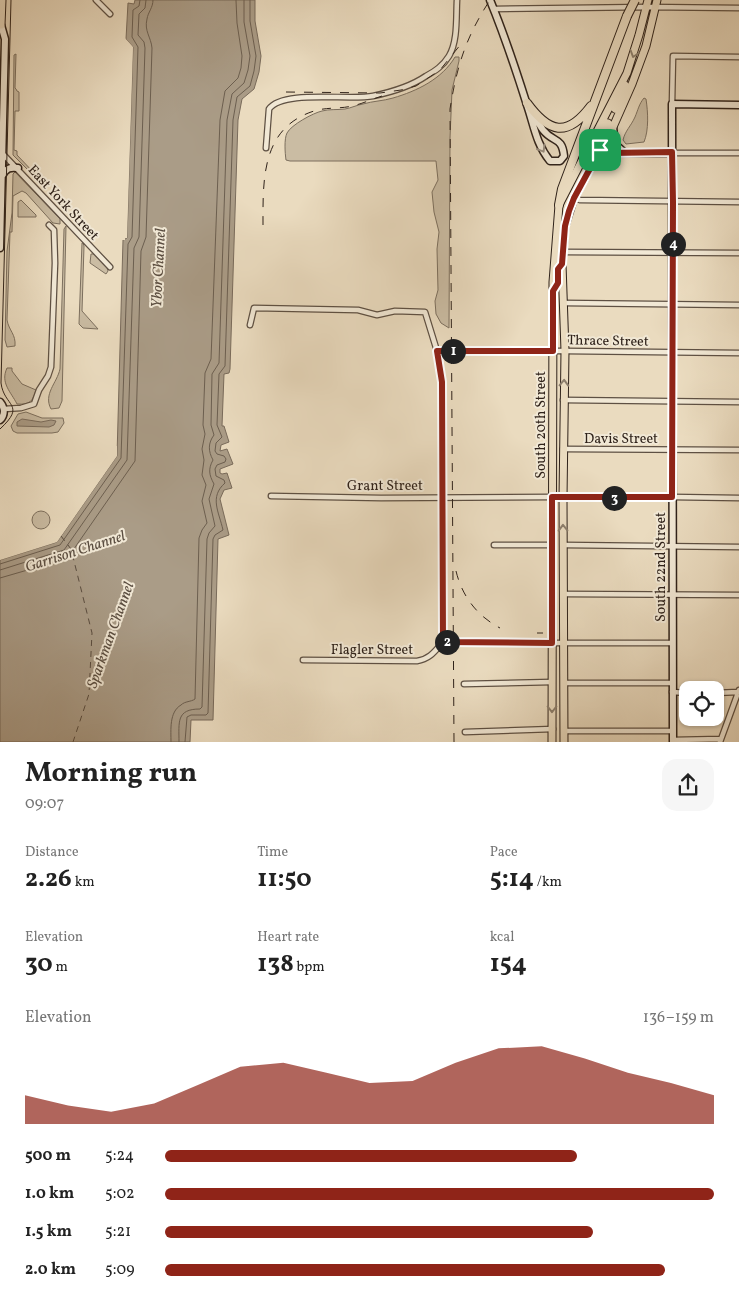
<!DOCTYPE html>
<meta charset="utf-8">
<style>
:root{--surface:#fff;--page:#f6f6f6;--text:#222;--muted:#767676;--accent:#8f2418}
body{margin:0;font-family:Vollkorn,serif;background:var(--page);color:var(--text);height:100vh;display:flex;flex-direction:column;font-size:19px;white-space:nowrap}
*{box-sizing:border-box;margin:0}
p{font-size:16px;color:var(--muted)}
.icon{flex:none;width:28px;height:28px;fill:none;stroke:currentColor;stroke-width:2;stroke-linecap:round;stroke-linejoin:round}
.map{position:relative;height:742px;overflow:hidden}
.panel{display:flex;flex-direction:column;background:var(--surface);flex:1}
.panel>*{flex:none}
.tools{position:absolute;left:679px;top:681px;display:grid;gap:10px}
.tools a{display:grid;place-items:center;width:45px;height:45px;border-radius:10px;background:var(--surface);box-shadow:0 1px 4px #0004;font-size:25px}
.pin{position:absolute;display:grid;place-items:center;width:42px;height:42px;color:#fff;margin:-21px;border-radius:10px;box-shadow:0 2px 8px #0006}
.km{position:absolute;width:25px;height:25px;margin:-12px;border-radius:50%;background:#222;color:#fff;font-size:14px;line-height:25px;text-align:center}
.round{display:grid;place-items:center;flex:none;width:52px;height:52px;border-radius:15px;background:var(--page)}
.overview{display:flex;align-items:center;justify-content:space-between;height:85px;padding:0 25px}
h1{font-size:28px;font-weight:700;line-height:38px}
.figures{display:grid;grid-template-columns:repeat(3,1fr);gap:8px;height:85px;padding:5px 25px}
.figures div{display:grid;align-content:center}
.figures b{font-size:25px;font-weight:700}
.figures small{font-size:14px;font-weight:400}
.figures p{font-size:14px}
.chart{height:140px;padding:10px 25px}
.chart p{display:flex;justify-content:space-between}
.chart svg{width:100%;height:90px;margin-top:5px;fill:var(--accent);opacity:.7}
ul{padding:0 25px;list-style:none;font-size:16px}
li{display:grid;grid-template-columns:80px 60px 1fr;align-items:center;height:38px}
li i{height:12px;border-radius:6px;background:var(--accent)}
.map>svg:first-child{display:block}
.green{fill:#cabca3;stroke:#7c6f5e}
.water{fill:#aa9c87;stroke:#796b5b}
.pier{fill:#eadbbf}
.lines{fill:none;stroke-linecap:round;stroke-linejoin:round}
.shore{stroke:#6c5f50;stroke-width:1}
.ferry{stroke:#5a4d40;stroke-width:1;stroke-dasharray:6 5;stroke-linecap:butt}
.street-casing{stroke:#5e5043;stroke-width:7}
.secondary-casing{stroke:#2f221a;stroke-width:9}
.primary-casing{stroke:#2f221a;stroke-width:9}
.highway-casing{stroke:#2f221a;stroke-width:10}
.street{stroke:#f1e8d5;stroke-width:4.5}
.secondary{stroke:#f1e8d5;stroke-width:6}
.primary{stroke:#eadbbf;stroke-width:7}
.highway{stroke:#eadbbf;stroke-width:8}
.tram{stroke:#2f221a;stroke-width:1}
.rail{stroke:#2f221a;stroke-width:1;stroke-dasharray:9 9;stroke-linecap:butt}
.highway-bridge-casing{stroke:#2f221a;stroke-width:10;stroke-linecap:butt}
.highway-bridge{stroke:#eadbbf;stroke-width:8}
.oneway{stroke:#8c7e6c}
.oneway2{stroke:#9a8f81}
.route-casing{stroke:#fff;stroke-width:10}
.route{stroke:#8f2418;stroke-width:6}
.labels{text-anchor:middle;stroke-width:4;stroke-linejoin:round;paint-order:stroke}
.street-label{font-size:14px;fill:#2f221a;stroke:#f1e8d5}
.water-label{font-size:15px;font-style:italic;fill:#5a4d40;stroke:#f1e8d5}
</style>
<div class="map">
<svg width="739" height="742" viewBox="0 0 739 742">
<rect width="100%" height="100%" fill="#eadbbf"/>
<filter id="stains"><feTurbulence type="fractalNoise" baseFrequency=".004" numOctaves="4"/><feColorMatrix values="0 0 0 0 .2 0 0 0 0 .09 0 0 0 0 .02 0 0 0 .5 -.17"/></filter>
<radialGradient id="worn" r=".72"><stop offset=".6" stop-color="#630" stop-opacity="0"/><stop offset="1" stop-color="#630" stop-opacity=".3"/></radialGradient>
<!-- green -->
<path class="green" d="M16,54l-1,34 1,1 1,2 2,1v19h-4l-1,39 3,1v4l19,20v2l-2,-1 -21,-21 1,-100z
M455,57h4v4l-7,29 -2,48 -1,190 -8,-5 -5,-9 -1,-13 3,-11 -1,-41 2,-17 -5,-20 -2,-20 6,-12 -2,-19h-146l-4,-1c-1,-7 -2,-21 1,-27 4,-8 26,-20 35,-22 7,-2 15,-1 23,-2 6,-1 12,-4 18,-5 10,-3 20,-3 30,-6 24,-7 49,-19 62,-41z
M644,98l2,1c2,13 3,31 -2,43l-18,2 -3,-4c2,-9 8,-14 12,-23 3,-7 4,-13 9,-19z
M15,172l45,47v5l-7,-1 -27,-30 -4,-2 -9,5 -1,36h-2l-3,88c2,11 9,14 8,26l-8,1 -2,-7 2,-89 5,-38 1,-39z
M21,200l15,15v2h-18v-15z
M66,226l-4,175 -3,7 -8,1c-8,-15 6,-26 9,-40l4,-140z
M82,243h1l1,3 -2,65 16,18 -15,-1 -4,-4z
M91,254h3l13,13 1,4 -2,3 -16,-11z
M7,368h5v3l10,13 14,6c-3,11 -6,15 -19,14 -6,-12 -17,-21 -10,-36z
M26,412l16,6h21l1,5 -6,9 -6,1h-35l-4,-2 -2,-5 7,-12z
M32 520a9 9 0 1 1 18 0a9 9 0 1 1-18 0Z"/>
<!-- water -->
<path class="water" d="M135,0h120v21l6,35 -2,16 -5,17 -12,10 -4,21 -8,249 -1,4 -5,1 -2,52h2l5,16 -8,3 -1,6 7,-2 6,15 -13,5v4l2,1 5,-1 5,15 -8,2 -4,9 9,36 -11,4 -5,181h-22l-1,22h-190v-182l57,-18 60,-86 6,-216 4,-2 6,-191 -7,-8 2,-36 6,1z
M22,419l19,3 10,-2 5,1 -2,4 -5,2 -32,-1v-4z"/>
<!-- pier -->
<path class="pier" d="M124,37l9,10 -6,191h-2v2h-4l4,-5 6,-187 -7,-7z
M115,446h2v10l-60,86 -57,18v-3l55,-17 59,-85z"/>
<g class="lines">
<!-- shore -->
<path class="shore" d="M0,564l60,-19 61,-87 7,-214 4,-7 6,-190 -6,-10 1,-27 6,-4 1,-6
M0,570l64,-20 63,-90 7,-212 5,-11 6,-189 -1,-6 -6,-7 1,-21 6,-6 1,-8
M0,578l62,-18 7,-4 66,-95 6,-210 5,-14 6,-189c-1,-11 -8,-17 -5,-29 1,-7 6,-11 6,-19
M171,742c0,-12 -2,-30 10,-37 4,-4 10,-3 14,-6l4,-161 3,-8 5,-7 -5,-22 4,-16 -4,-10 2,-15 -2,-11 3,-15 -2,-9 2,-52 6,-14 9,-239 5,-29 13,-13 3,-10 1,-12 -5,-33 -1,-23
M179,742c0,-20 -3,-33 21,-33l2,-2 5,-168 2,-6 6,-7 -6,-27 5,-15c-5,-9 -6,-15 -1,-24 -5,-9 -5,-17 1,-25l-3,-10 1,-51 7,-11 8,-243 5,-26 12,-11 4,-13 2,-14 -6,-34v-22
M185,742l2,-25 4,-2h15l2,-2 5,-174 2,-4 8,-5c-4,-18 -14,-33 2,-47l-1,-3 -8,-4 -1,-7 2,-4 8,-3 1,-3 -2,-3 -7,-2 -2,-3 1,-8 6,-6 -5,-12 2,-51 6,-8 8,-246 4,-23 13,-11 4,-15 2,-15 -6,-35v-21"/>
<!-- ferry -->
<path class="ferry" d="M61,536l10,13 21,84 -3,61 -16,48"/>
<!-- street casing -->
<g class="street-casing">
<path id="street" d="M96,0l14,14
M494,9l153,-2 92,1
M672,104l1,-48 66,1
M266,148l3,-39c14,-20 81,-8 104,-13 19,-4 37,-9 53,-20 9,-5 17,-10 23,-20 9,-15 7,-39 8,-56
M1,152l109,115
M672,153h67
M574,198l6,2 159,2
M563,252l176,1
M564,303l175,2
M250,325l4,-17 104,2 19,5 18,-4 30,1 12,39 5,31 1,260
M437,351h128l174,2
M563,400l176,2
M4,409l17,-1 13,-4 5,-14 9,-14 3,-9 4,-104 -1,-33 -5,-5
M563,449l176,1
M271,496l110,2 171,-1
M672,497l67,1
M494,545h58
M564,545l175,2
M564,594l175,1
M303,660l114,1c13,-2 18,-10 26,-19l47,1h182
M564,683h109
M464,684l88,-2
M672,692l16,1
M715,693l23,-1
M564,731h109
M465,732l88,-3
M673,740l48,-1
M720,742l19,-52"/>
</g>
<!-- secondary casing -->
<g class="secondary-casing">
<path id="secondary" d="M490,0c14,34 26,70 37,105 7,20 9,39 23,56h10l4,-5c-2,-20 -11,-13 -21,-26 -4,-5 -7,-12 -10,-17
M613,127l2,17 10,9
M600,149l10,4h62
M2,176c4,-8 8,-9 16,-8
M0,248l5,-209 -4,-14
M0,402c5,6 5,13 0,18
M552,497h120
M673,742l-1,-638 67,1"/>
</g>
<!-- primary casing -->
<g class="primary-casing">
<path id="primary" d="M0,25h1l1,-25
M615,109l10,-20v-4
M600,149v-10l8,-16
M553,290l5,-7 1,-15
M552,742l1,-460 6,-77 68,-132 12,-38 9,-35
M564,742l-1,-244 2,-147 -3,-87 3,-38 9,-28 39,-71 19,-43 14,-38 11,-46"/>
</g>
<!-- highway casing -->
<g class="highway-casing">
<path id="highway" d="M527,103c22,30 40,35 64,3
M559,205l3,-16 65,-173"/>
</g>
<!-- street -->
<use href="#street" class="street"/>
<!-- secondary -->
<use href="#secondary" class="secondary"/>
<!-- primary -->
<use href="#primary" class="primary"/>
<!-- highway -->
<use href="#highway" class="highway"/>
<!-- tram -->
<path class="tram" d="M0,429c27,-25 4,-22 1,-46l10,-383"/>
<!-- rail -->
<path class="rail" d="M286,92l94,1 21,-3 15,-4 24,-16 21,-26
M263,225c0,-45 -2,-97 51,-114 13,-4 26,-2 38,-5 10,-2 20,-7 30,-10
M456,571c6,25 21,45 44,57
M537,633h6
M454,742l-4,-633c7,-44 16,-72 40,-109"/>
<!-- highway-bridge casing -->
<g class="highway-bridge-casing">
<path id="highway-bridge" d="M627,16l8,-16"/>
</g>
<!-- highway-bridge -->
<use href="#highway-bridge" class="highway-bridge"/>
</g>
<!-- one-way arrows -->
<defs><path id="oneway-chevron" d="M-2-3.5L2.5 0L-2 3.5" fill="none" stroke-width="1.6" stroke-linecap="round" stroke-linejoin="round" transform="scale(1.25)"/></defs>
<g class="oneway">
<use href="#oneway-chevron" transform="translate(634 54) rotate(108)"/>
<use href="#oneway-chevron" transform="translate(564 383) rotate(-88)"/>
<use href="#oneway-chevron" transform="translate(563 528) rotate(-91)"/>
<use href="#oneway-chevron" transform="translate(552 709) rotate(90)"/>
</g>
<use class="oneway2" href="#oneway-chevron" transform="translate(542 149) rotate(59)"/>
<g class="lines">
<!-- route casing -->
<g class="route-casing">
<path id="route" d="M600,150l10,3 62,-1 1,50 -1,295h-120v146l-109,-1 -1,-260 -5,-31h116v-60l5,-8v-14l4,-5 3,-38 4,-15 5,-13z"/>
</g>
<!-- route -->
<use href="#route" class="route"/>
</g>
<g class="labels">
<!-- street labels -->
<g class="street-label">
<text transform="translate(64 202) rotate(47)" y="5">East York Street</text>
<text transform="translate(608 340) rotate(1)" y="5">Thrace Street</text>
<text transform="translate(540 425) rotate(-90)" y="5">South 20th Street</text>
<text x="621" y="443">Davis Street</text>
<text x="385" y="490">Grant Street</text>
<text transform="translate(660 567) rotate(-90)" y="5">South 22nd Street</text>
<text x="372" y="654">Flagler Street</text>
</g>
<!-- water labels -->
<g class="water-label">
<text transform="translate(158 268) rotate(-87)" y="5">Ybor Channel</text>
<text transform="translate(75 551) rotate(-18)" y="5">Garrison Channel</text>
<text transform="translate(110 635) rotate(-70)" y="5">Sparkman Channel</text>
</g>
</g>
<rect width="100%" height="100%" filter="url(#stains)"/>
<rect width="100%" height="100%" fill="url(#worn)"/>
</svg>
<div class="tools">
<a><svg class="icon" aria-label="locate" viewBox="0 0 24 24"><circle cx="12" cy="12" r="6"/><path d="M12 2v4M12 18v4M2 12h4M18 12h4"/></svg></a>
</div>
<div class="pin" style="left:600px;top:150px;background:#1e9e55"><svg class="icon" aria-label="arrive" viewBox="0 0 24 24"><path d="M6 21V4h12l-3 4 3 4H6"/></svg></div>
<b class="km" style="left:453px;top:351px">1</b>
<b class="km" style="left:447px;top:642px">2</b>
<b class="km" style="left:614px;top:498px">3</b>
<b class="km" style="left:673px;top:244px">4</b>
</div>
<section class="panel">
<div class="overview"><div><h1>Morning run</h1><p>09:07</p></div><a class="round"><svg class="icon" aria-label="share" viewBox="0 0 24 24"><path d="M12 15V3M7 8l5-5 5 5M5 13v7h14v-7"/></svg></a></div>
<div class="figures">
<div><p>Distance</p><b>2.26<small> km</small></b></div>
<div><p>Time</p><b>11:50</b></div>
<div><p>Pace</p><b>5:14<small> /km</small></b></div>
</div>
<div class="figures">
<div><p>Elevation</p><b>30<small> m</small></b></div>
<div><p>Heart rate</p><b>138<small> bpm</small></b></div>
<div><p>kcal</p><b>154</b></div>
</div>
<div class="chart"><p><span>Elevation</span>136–159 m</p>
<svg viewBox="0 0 160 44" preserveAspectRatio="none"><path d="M0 44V30L10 35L20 38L30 34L40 25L50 16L60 14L70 19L80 24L90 23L100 14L110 7L120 6L130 12L140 19L150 24L160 30V44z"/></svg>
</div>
<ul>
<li><b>500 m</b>5:24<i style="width:75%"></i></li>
<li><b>1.0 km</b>5:02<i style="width:100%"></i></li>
<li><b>1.5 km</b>5:21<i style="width:78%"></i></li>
<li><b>2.0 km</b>5:09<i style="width:91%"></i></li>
</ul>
</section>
